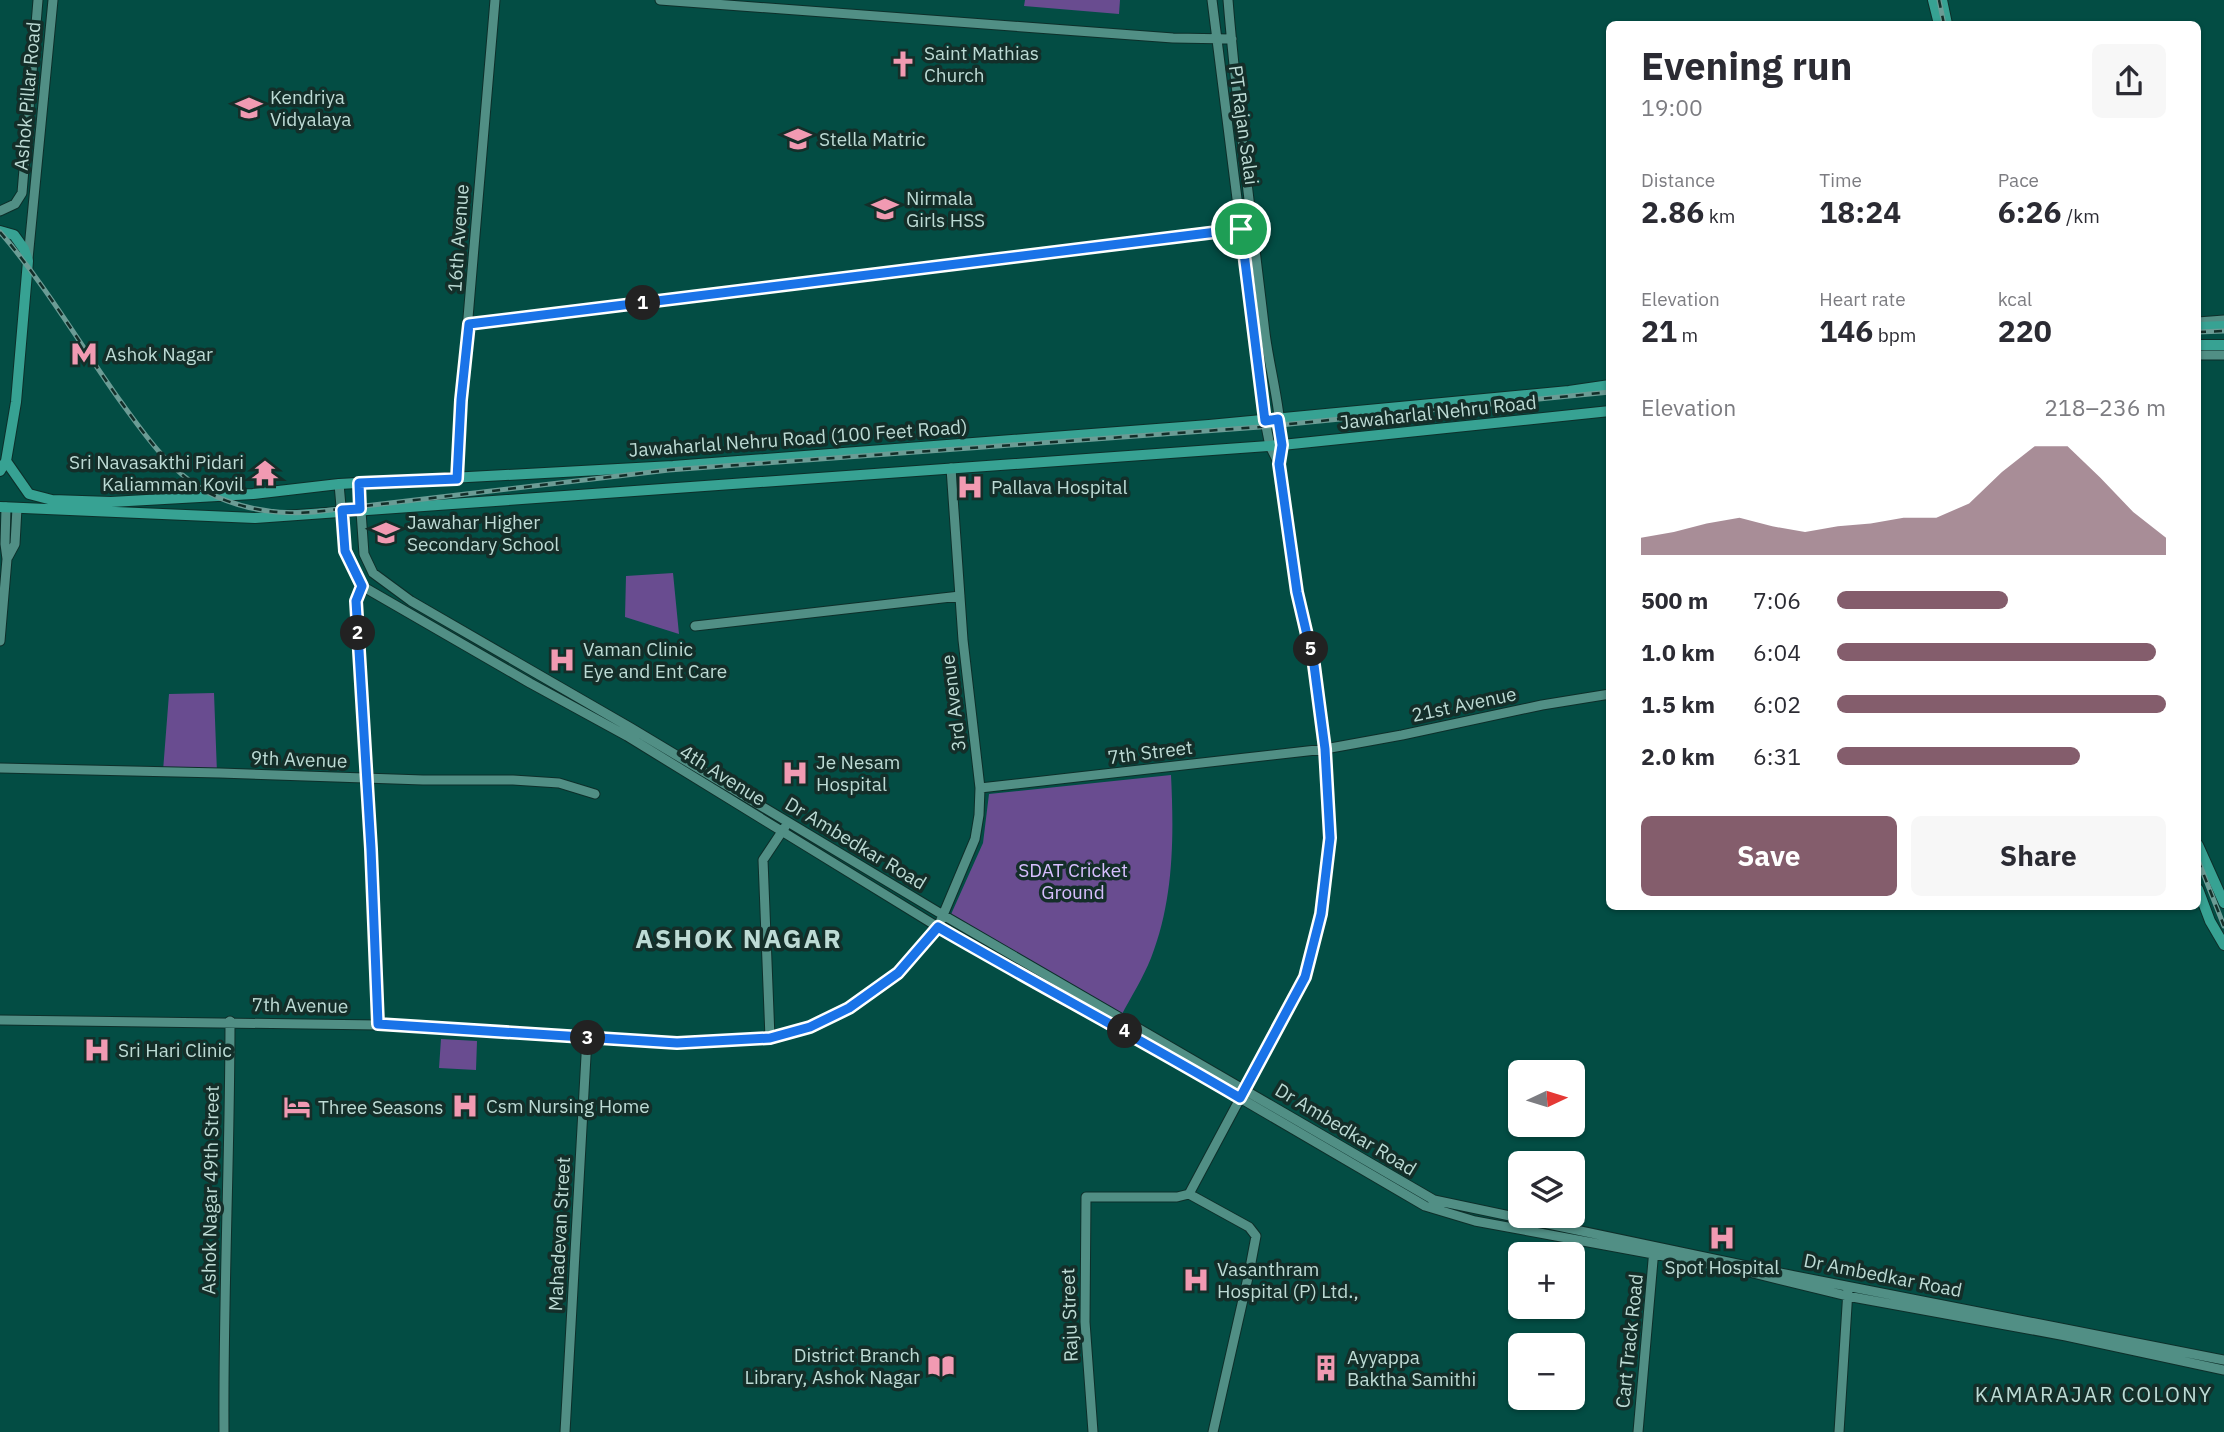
<!DOCTYPE html>
<meta charset="utf-8">
<style>
:root{--surface:#fff;--page:#f7f7f7;--text:#2b2b33;--muted:#7c7c81;--accent:#845d6c}
body{margin:0;font-family:"IBM Plex Sans",sans-serif;background:var(--page);color:var(--text);height:100vh;display:flex;flex-direction:column;font-size:26px;white-space:nowrap}
*{box-sizing:border-box;margin:0}
p{font-size:23px;color:var(--muted)}
.icon{flex:none;width:38px;height:38px;fill:none;stroke:currentColor;stroke-width:2;stroke-linecap:round;stroke-linejoin:round}
.map{position:relative;flex:1;overflow:hidden}
.details{position:absolute;left:1606px;top:21px;width:595px;height:889px;display:flex;flex-direction:column;background:var(--surface);border-radius:10px;box-shadow:0 2px 5px #0004}
.details>*{flex:none}
.needle{width:46px;rotate:86deg}
.buttons{position:absolute;left:1508px;top:1060px;display:grid;gap:14px}
.buttons a{display:grid;place-items:center;width:77px;height:77px;border-radius:10px;background:var(--surface);box-shadow:0 2px 5px #0004;font-size:35px}
.pin{position:absolute;display:grid;place-items:center;width:60px;height:60px;color:#fff;margin:-30px;border:4px solid #fff;border-radius:50%;box-shadow:0 2px 7px #0007}
.km{position:absolute;width:35px;height:35px;margin:-18px;border-radius:50%;background:#222;color:#fff;font-size:19px;line-height:35px;text-align:center}
.round{display:grid;place-items:center;flex:none;width:74px;height:74px;border-radius:10px;background:var(--page)}
.head{display:flex;align-items:center;justify-content:space-between;height:119px;padding:0 35px}
h1{font-size:38px;font-weight:700;line-height:52px}
.stats{display:grid;grid-template-columns:repeat(3,1fr);gap:10px;height:119px;padding:7px 35px}
.stats div{display:grid;align-content:center}
.stats b{font-size:30px;font-weight:700}
.stats small{font-size:19px;font-weight:400}
.stats p{font-size:19px}
.chart{height:196px;padding:14px 35px}
.chart p{display:flex;justify-content:space-between}
.chart svg{width:100%;height:126px;margin-top:7px;fill:var(--accent);opacity:.7}
.action{display:flex;gap:14px;margin-top:auto;padding:14px 35px}
.action a{flex:1;height:80px;border-radius:10px;background:var(--accent);color:#fff;font-size:28px;font-weight:700;line-height:80px;text-align:center}
.action a+a{background:var(--page);color:var(--text)}
ul{padding:0 35px;list-style:none;font-size:23px}
li{display:grid;grid-template-columns:112px 84px 1fr;align-items:center;height:52px}
li i{height:18px;border-radius:9px;background:var(--accent)}
.map>svg:first-child{display:block}
.green{fill:#694c90}
.lines{fill:none;stroke-linecap:round;stroke-linejoin:round}
.secondary-casing{stroke:#0d2f2a;stroke-width:11}
.primary-casing{stroke:#0d2f2a;stroke-width:12}
.secondary{stroke:#518f85;stroke-width:9}
.primary{stroke:#37a293;stroke-width:10}
.rail-casing{stroke:#6b9c95;stroke-width:5}
.rail{stroke:#142e29;stroke-width:2.5;stroke-dasharray:8;stroke-linecap:butt}
.route-casing{stroke:#fff;stroke-width:14}
.route{stroke:#1a73e8;stroke-width:9}
.labels{text-anchor:middle;stroke-width:7;stroke-linejoin:round;paint-order:stroke}
.poi-label{font-size:19px;fill:#bddbd5;stroke:#142e29;text-anchor:start}
.street-label{font-size:19px;fill:#bddbd5;stroke:#142e29}
.park-label{font-size:19px;fill:#d7bffe;stroke:#142e29}
.neighbourhood-label{font-size:21px;letter-spacing:2px;fill:#bddbd5;stroke:#142e29}
.district-label{font-size:26px;font-weight:bold;letter-spacing:2px;fill:#bddbd5;stroke:#142e29}
</style>
<div class="map">
<svg width="2224" height="1432" viewBox="0 0 2224 1432">
<rect width="100%" height="100%" fill="#034d44"/>
<!-- green -->
<path class="green" d="M1025,0h95l-1,14 -95,-8z
M673,573l6,61 -54,-17 1,-41z
M214,693l3,80 -54,-2 6,-77z
M1171,775c3,61 3,125 -20,183 -8,20 -20,39 -30,58l-173,-95 35,-78 6,-49z
M441,1039l36,2 -1,29 -37,-2z"/>
<g class="lines">
<!-- secondary casing -->
<g class="secondary-casing">
<path id="secondary" d="M660,0l513,38 59,1
M1228,0c9,111 24,222 37,333 5,41 21,90 14,131
M0,211l15,-7 7,-11 16,-193
M28,259l25,-259
M2198,322l26,-2
M469,324l772,-95
M2198,355h26
M457,479l4,-79 34,-400
M359,483l5,71 9,19 38,28 220,127 312,187 491,285 351,74 439,86
M339,484l6,67 17,35 168,97 97,53 311,191 129,75 65,33 293,171 50,15 270,50 102,25 219,40 158,34
M8,557l7,-13 2,-36
M362,586l-6,16 15,247 7,176
M695,626l265,-30
M0,641l7,-82 -2,-15 1,-37
M0,768l220,5 203,7h90l46,3 36,11
M980,788l345,-39 77,-14 140,-30 68,-11
M0,1020l378,5 299,18 93,-5 40,-11 39,-19 49,-35 40,-46 37,-88 4,-24 1,-27 -17,-148 -12,-172
M770,1038l-7,-178 22,-33
M1189,1194l116,-217 16,-63 9,-76 -5,-89 -11,-84 -17,-73 -18,-128 -9,-18 -5,-25 -53,-421
M1189,1194l60,33 7,9 -7,37 -36,159
M224,1432c-1,-137 6,-274 6,-411
M565,1432l22,-394
M1093,1432l-8,-110 1,-125h91l12,-3
M1638,1432l16,-183
M1839,1432l9,-142"/>
</g>
<!-- primary casing -->
<g class="primary-casing">
<path id="primary" d="M1933,0l6,24
M1942,0l5,24
M0,231l14,4 10,14 4,12 -12,141 -10,59 -6,10
M2198,327l26,-1
M2198,345h26
M6,461l23,33 23,6 59,2 142,-8 86,-10 334,-18 536,-41 360,-34 41,-6
M0,507l255,11 1027,-73 328,-34
M2198,845l26,58
M2198,889l12,32 14,24"/>
</g>
<!-- secondary -->
<use href="#secondary" class="secondary"/>
<!-- primary -->
<use href="#primary" class="primary"/>
<!-- rail casing -->
<g class="rail-casing">
<path id="rail" d="M1939,0l5,24
M0,232c45,52 81,114 121,170 24,33 48,68 84,89 34,18 71,24 109,21l355,-42 591,-43 350,-35
M2198,332l26,-1
M2198,860l26,66"/>
</g>
<!-- rail -->
<use href="#rail" class="rail"/>
</g>
<g class="lines">
<!-- route casing -->
<g class="route-casing">
<path id="route" d="M1241,229l24,192 13,-2 4,26 -3,19 18,128 17,73 11,84 5,89 -9,76 -16,63 -65,121c-100,-59 -202,-113 -302,-171l-40,46 -49,35 -39,19 -40,11 -93,5 -299,-19 -7,-175 -15,-248 6,-15 -17,-35 -3,-41 18,-1 -1,-26 98,-4 4,-79 8,-76z"/>
</g>
<!-- route -->
<use href="#route" class="route"/>
</g>
<!-- icons -->
<defs>
<g id="church-bare" transform="scale(2.1)"><path d="M-1.2-6h2.4v3.5h3.3v2.4h-3.3V6h-2.4V-.1h-3.3v-2.4h3.3Z" fill="#f19ab2" stroke="#142e29" stroke-width="2.5" paint-order="stroke"/></g>
<g id="school-bare" transform="scale(2.1)"><path d="M0-5L7-2L0 1L-7-2ZM-4 1L0 2.5L4 1V4Q0 6-4 4Z" fill="#f19ab2" stroke="#142e29" stroke-width="2.5" paint-order="stroke"/></g>
<g id="metro-bare" transform="scale(2.1)"><path d="M-5.5 5V-5H-3L0 0L3-5H5.5V5H3V-.5L0 4L-3-.5V5Z" fill="#f19ab2" stroke="#142e29" stroke-width="2.5" paint-order="stroke"/></g>
<g id="temple-bare" transform="scale(2.1)"><path d="M0-6L5-2H3V0L6.5 2.5H4V6H1.5V3h-3V6H-4V2.5H-6.5L-3 0V-2H-5Z" fill="#f19ab2" stroke="#142e29" stroke-width="2.5" paint-order="stroke"/></g>
<g id="hospital-bare" transform="scale(2.1)"><path d="M-5-5h3v3.5h4V-5h3V5h-3V1.5h-4V5h-3Z" fill="#f19ab2" stroke="#142e29" stroke-width="2.5" paint-order="stroke"/></g>
<g id="hotel-bare" transform="scale(2.1)"><path d="M-6-4.5h1.5V1H6V5H4.5V3h-9V5H-6ZM-4 0a1.8 1.8 0 1 1 3.6 0ZM.5 0V-2.5h3Q6-2.5 6 0Z" fill="#f19ab2" stroke="#142e29" stroke-width="2.5" paint-order="stroke"/></g>
<g id="library-bare" transform="scale(2.1)"><path d="M-6-4Q-3-5.5-.7-3.5V5Q-3 3-6 4ZM6-4Q3-5.5 .7-3.5V5Q3 3 6 4Z" fill="#f19ab2" stroke="#142e29" stroke-width="2.5" paint-order="stroke"/></g>
<g id="building-bare" transform="scale(2.1)"><path d="M-4-6H4V6H1V3H-1V6H-4ZM-2.5-4.3h1.7v1.8h-1.7ZM.8-4.3h1.7v1.8H.8ZM-2.5-1h1.7V.8h-1.7ZM.8-1h1.7V.8H.8Z" fill="#f19ab2" stroke="#142e29" stroke-width="2.5" paint-order="stroke"/></g>
</defs>
<g fill-rule="evenodd">
<use href="#church-bare" x="903" y="64"/>
<use href="#school-bare" x="249" y="108"/>
<use href="#school-bare" x="798" y="139"/>
<use href="#school-bare" x="885" y="209"/>
<use href="#metro-bare" x="84" y="354"/>
<use href="#temple-bare" x="265" y="473"/>
<use href="#hospital-bare" x="970" y="487"/>
<use href="#school-bare" x="386" y="533"/>
<use href="#hospital-bare" x="562" y="660"/>
<use href="#hospital-bare" x="795" y="773"/>
<use href="#hospital-bare" x="97" y="1050"/>
<use href="#hospital-bare" x="465" y="1106"/>
<use href="#hotel-bare" x="297" y="1107"/>
<use href="#hospital-bare" x="1722" y="1238"/>
<use href="#hospital-bare" x="1196" y="1280"/>
<use href="#library-bare" x="941" y="1366"/>
<use href="#building-bare" x="1326" y="1368"/>
</g>
<g class="labels">
<!-- poi labels -->
<g class="poi-label">
<text x="924" y="60">Saint Mathias<tspan x="924" dy="22">Church</tspan></text>
<text x="270" y="104">Kendriya<tspan x="270" dy="22">Vidyalaya</tspan></text>
<text x="819" y="146">Stella Matric</text>
<text x="906" y="205">Nirmala<tspan x="906" dy="22">Girls HSS</tspan></text>
<text x="105" y="361">Ashok Nagar</text>
<text x="244" y="469" text-anchor="end">Sri Navasakthi Pidari<tspan x="244" dy="22">Kaliamman Kovil</tspan></text>
<text x="991" y="494">Pallava Hospital</text>
<text x="407" y="529">Jawahar Higher<tspan x="407" dy="22">Secondary School</tspan></text>
<text x="583" y="656">Vaman Clinic<tspan x="583" dy="22">Eye and Ent Care</tspan></text>
<text x="816" y="769">Je Nesam<tspan x="816" dy="22">Hospital</tspan></text>
<text x="118" y="1057">Sri Hari Clinic</text>
<text x="486" y="1113">Csm Nursing Home</text>
<text x="318" y="1114">Three Seasons</text>
<text x="1722" y="1274" text-anchor="middle">Spot Hospital</text>
<text x="1217" y="1276">Vasanthram<tspan x="1217" dy="22">Hospital (P) Ltd.,</tspan></text>
<text x="920" y="1362" text-anchor="end">District Branch<tspan x="920" dy="22">Library, Ashok Nagar</tspan></text>
<text x="1347" y="1364">Ayyappa<tspan x="1347" dy="22">Baktha Samithi</tspan></text>
</g>
<!-- street labels -->
<g class="street-label">
<text transform="translate(27 96) rotate(-85)" y="7">Ashok Pillar Road</text>
<text transform="translate(1244 125) rotate(82)" y="7">PT Rajan Salai</text>
<text transform="translate(458 238) rotate(-86)" y="7">16th Avenue</text>
<text transform="translate(1438 412) rotate(-6)" y="7">Jawaharlal Nehru Road</text>
<text transform="translate(798 438) rotate(-4)" y="7">Jawaharlal Nehru Road (100 Feet Road)</text>
<text transform="translate(953 703) rotate(-97)" y="7">3rd Avenue</text>
<text transform="translate(1464 704) rotate(-12)" y="7">21st Avenue</text>
<text transform="translate(1150 752) rotate(-7)" y="7">7th Street</text>
<text transform="translate(299 759) rotate(2)" y="7">9th Avenue</text>
<text transform="translate(723 775) rotate(32)" y="7">4th Avenue</text>
<text transform="translate(856 843) rotate(31)" y="7">Dr Ambedkar Road</text>
<text transform="translate(300 1005) rotate(1)" y="7">7th Avenue</text>
<text transform="translate(1346 1129) rotate(31)" y="7">Dr Ambedkar Road</text>
<text transform="translate(210 1190) rotate(-89)" y="7">Ashok Nagar 49th Street</text>
<text transform="translate(559 1234) rotate(-87)" y="7">Mahadevan Street</text>
<text transform="translate(1883 1275) rotate(11)" y="7">Dr Ambedkar Road</text>
<text transform="translate(1069 1315) rotate(-92)" y="7">Raju Street</text>
<text transform="translate(1629 1341) rotate(-84)" y="7">Cart Track Road</text>
</g>
<!-- park labels -->
<g class="park-label">
<text x="1073" y="877">SDAT Cricket<tspan x="1073" dy="22">Ground</tspan></text>
</g>
<!-- neighbourhood labels -->
<g class="neighbourhood-label">
<text x="2094" y="1402">KAMARAJAR COLONY</text>
</g>
<!-- district labels -->
<g class="district-label">
<text x="739" y="948">ASHOK NAGAR</text>
</g>
</g>
</svg>
<div class="buttons">
<a><svg class="needle" viewBox="-14 -14 28 28"><path d="M0-13l5 13h-10z" fill="#e53935"/><path d="M0 13l5-13h-10z" fill="#7c7c81"/></svg></a>
<a><svg class="icon" aria-label="layers" viewBox="0 0 24 24"><path d="M12 4l9 5-9 5-9-5zM3 14l9 5 9-5"/></svg></a>
<a>+</a>
<a>−</a>
</div>
<div class="pin" style="left:1241px;top:229px;background:#1e9e55"><svg class="icon" aria-label="arrive" viewBox="0 0 24 24"><path d="M6 21V4h12l-3 4 3 4H6"/></svg></div>
<b class="km" style="left:643px;top:303px">1</b>
<b class="km" style="left:358px;top:633px">2</b>
<b class="km" style="left:588px;top:1038px">3</b>
<b class="km" style="left:1125px;top:1031px">4</b>
<b class="km" style="left:1311px;top:649px">5</b>
<section class="details">
<div class="head"><div><h1>Evening run</h1><p>19:00</p></div><a class="round"><svg class="icon" aria-label="share" viewBox="0 0 24 24"><path d="M12 15V3M7 8l5-5 5 5M5 13v7h14v-7"/></svg></a></div>
<div class="stats">
<div><p>Distance</p><b>2.86<small> km</small></b></div>
<div><p>Time</p><b>18:24</b></div>
<div><p>Pace</p><b>6:26<small> /km</small></b></div>
</div>
<div class="stats">
<div><p>Elevation</p><b>21<small> m</small></b></div>
<div><p>Heart rate</p><b>146<small> bpm</small></b></div>
<div><p>kcal</p><b>220</b></div>
</div>
<div class="chart"><p><span>Elevation</span>218–236 m</p>
<svg viewBox="0 0 160 44" preserveAspectRatio="none"><path d="M0 44V38L10 36L20 33L30 31L40 34L50 36L60 34L70 33L80 31L90 31L100 26L110 15L120 6L130 6L140 17L150 29L160 38V44z"/></svg>
</div>
<ul>
<li><b>500 m</b>7:06<i style="width:52%"></i></li>
<li><b>1.0 km</b>6:04<i style="width:97%"></i></li>
<li><b>1.5 km</b>6:02<i style="width:100%"></i></li>
<li><b>2.0 km</b>6:31<i style="width:74%"></i></li>
</ul>
<div class="action"><a>Save</a><a>Share</a></div>
</section>
</div>
